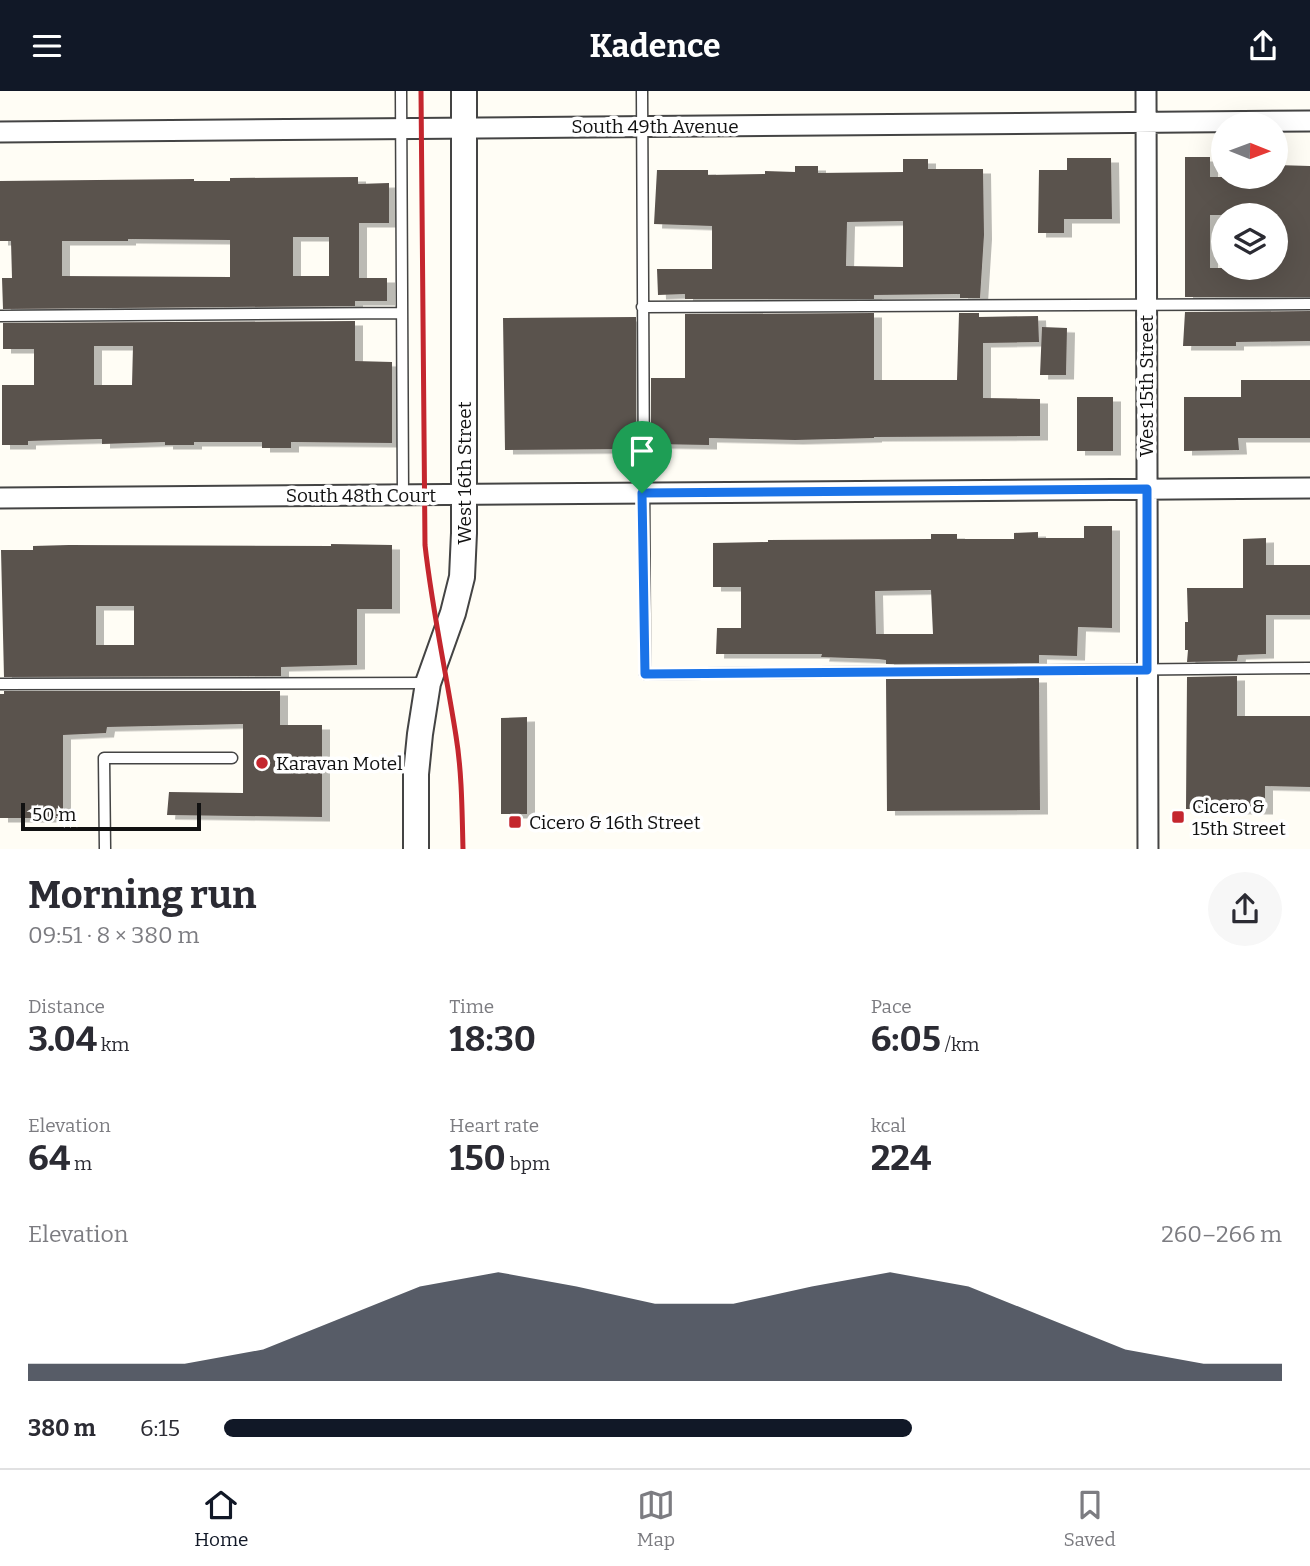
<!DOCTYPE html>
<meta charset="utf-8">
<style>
:root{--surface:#fff;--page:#f7f7f7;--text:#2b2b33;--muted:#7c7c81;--line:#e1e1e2;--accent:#111827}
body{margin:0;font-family:Bitter,serif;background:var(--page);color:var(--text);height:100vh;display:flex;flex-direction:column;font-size:26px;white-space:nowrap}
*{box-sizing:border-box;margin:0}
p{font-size:23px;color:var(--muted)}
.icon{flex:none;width:38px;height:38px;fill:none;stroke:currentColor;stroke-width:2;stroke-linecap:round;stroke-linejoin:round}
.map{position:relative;height:758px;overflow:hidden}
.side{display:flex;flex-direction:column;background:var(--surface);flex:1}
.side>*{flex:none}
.needle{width:46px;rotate:91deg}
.fabs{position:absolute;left:1211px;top:21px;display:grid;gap:14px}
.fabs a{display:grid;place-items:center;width:77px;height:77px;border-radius:50%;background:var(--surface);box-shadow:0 7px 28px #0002;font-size:35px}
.scale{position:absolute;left:21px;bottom:18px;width:180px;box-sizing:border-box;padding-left:7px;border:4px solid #111;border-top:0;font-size:19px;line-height:24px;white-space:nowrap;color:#111;-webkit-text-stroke:5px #fff;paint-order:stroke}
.pin{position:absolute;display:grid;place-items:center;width:60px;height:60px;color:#fff;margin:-72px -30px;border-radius:50% 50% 50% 0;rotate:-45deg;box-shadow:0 0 7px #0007}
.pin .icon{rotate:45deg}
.round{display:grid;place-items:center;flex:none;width:74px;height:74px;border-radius:37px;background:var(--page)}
.overview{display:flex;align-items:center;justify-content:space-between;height:119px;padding:0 28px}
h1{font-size:38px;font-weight:700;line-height:52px}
.stats{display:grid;grid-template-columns:repeat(3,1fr);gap:10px;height:119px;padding:7px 28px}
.stats div{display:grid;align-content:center}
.stats b{font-size:35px;font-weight:700}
.stats small{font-size:19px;font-weight:400}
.stats p{font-size:19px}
.chart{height:196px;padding:14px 28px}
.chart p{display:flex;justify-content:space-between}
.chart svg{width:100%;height:126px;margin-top:7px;fill:var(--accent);opacity:.7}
ul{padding:0 28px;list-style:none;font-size:23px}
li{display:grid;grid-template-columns:112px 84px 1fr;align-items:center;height:52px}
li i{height:18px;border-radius:9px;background:var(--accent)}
header{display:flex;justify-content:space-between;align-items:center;height:91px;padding:0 28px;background:var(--accent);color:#fff;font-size:32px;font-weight:700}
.tab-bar{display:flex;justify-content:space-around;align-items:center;height:98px;border-top:2px solid var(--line);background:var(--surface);font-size:19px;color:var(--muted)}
.tab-bar a{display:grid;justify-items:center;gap:4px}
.tab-bar .current{color:var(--accent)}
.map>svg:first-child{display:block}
.building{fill:#5a524d;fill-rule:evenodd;filter:url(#shadow)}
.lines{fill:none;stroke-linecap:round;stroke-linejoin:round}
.service-casing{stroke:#444;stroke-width:13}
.minor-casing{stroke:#444;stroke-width:23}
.tertiary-casing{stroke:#444;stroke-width:28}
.service{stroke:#fff;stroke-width:10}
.minor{stroke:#fff;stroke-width:19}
.tertiary{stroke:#fff;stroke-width:24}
.rail{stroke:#c4262e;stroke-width:5}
.route-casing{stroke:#fff;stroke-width:14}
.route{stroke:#1a73e8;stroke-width:9}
.poi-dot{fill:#c4262e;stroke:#fff;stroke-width:2.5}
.labels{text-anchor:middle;stroke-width:7;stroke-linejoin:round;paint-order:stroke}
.street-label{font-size:19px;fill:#111;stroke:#fff}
.poi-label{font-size:19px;fill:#111;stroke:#fff;text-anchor:start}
</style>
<header><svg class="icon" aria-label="menu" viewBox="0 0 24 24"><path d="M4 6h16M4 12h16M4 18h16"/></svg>Kadence<svg class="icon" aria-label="share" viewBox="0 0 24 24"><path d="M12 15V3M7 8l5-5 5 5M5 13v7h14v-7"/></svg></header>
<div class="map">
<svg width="1310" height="758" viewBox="0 0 1310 758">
<defs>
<filter id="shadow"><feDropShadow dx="8" dy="4.5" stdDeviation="0" flood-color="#0004"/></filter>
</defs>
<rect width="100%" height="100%" fill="#fffdf5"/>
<!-- building -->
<path class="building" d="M1185,66h25v20h66v-12l34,1v131h-125zM1210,124h66v53h-66z
M1067,67h44l1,61h-48v14h-26l1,-63h28z
M903,68h25v10h55l1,66 -4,63h-20v-4l-86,1v4h-189v-5l-27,1 -1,-26h55v-43l-58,-2 3,-54h51v5l57,-1v-3l30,1v-6h23v7l85,-1zM903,130v46l-57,-1 1,-44z
M358,86v7l31,-1v40h-30v55h28v23h-32v5l-352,3 -1,-31h10l-1,-37h-11v-60l194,-2v2h36v-3zM293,146h36v39h-36zM128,148l102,1v37l-168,-1v-35h66z
M1310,220v30l-74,1v4h-53l2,-34z
M874,222v67h83l2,-67h20v4l59,-1 1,26 -56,1v55l57,1v37l-166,1v1l-79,2 -86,-2v7l-58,-1v-66h34v-64z
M636,226v127h-5v5l-126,1 -2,-132z
M355,230v40l37,1v81l-101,-1v6h-29v-6h-68v3h-29v-3l-63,2v-5l-41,1 -33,1v4h-26v-60h32v-36h-31v-26zM94,255h39l-1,39h-38z
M1042,236l25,1 -1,47h-26z
M1241,289h69v58h-72l1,12 -55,1v-54h57z
M1077,306h36v54h-36z
M1084,435h28v102l-34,-1 -1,29 -38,-1v8l-153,1v-4l-8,-1 -57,-2 1,-3h-106l1,-26h24v-41h-28v-44l55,-1v-2l163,-1v-5h26v5h57v-6l24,-1v6h46zM931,499l2,44h-57l-1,-43z
M1266,447v27h44v50h-44v39l-28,1 -1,6 -50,1 1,-12h-3v-28h3l-1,-34h56v-49z
M331,453l61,1v64h-35v56l-76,2v9l-277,1 -3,-127h32v-4l36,-1 262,1zM96,515h38v39h-38z
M1237,585v40h73v71l-45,-1v24l-79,-1 1,-132z
M1039,587l1,132 -153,1 -1,-132z
M4,600h276v34h42v92l-155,-2 2,-23 74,1v-69l-136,3 -1,6 -43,2v83h-63v-124h4z
M527,626v97h-26v-96z"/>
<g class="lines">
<!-- service casing -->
<g class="service-casing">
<path id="service" d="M401,0l2,404
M642,0l3,583 665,-6
M642,216l668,-3
M0,225l402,-3
M0,593l428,-1
M105,758l-1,-91h128"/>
</g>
<!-- minor casing -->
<g class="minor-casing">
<path id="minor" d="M1146,0l2,758
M0,41l1310,-11
M0,407l1310,-10"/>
</g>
<!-- tertiary casing -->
<g class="tertiary-casing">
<path id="tertiary" d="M416,758v-75l4,-40 8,-51 25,-70 9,-36 2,-44v-442"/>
</g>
<!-- service -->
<use href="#service" class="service"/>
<!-- minor -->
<use href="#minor" class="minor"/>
<!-- tertiary -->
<use href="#tertiary" class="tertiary"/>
<!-- rail -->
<path class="rail" d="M421,0l4,454c7,64 21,127 31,191 6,37 6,75 7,113"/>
</g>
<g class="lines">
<!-- route casing -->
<g class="route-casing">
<path id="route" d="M1147,398v181l-502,4 -3,-181z"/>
</g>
<!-- route -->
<use href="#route" class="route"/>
</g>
<!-- markers -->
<g class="poi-dot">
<circle cx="262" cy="672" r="7"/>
<rect x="1171" y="719" width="14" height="14" rx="3.5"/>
<rect x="508" y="724" width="14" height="14" rx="3.5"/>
</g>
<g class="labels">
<!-- street labels -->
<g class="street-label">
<text x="655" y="42">South 49th Avenue</text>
<text transform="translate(1146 295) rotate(-90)" y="7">West 15th Street</text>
<text transform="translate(464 382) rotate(-90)" y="7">West 16th Street</text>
<text x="361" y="411">South 48th Court</text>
</g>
<!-- poi labels -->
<g class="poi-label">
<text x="276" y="679">Karavan Motel</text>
<text x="1192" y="722">Cicero &amp;<tspan x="1192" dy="22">15th Street</tspan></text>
<text x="529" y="738">Cicero &amp; 16th Street</text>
</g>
</g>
</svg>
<div class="fabs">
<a><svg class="needle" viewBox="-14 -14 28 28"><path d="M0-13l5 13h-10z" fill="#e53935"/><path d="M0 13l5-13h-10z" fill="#7c7c81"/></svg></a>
<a><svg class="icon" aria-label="layers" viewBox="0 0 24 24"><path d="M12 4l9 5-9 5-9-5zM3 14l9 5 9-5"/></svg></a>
</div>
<div class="scale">50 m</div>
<div class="pin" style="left:642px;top:402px;background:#1e9e55"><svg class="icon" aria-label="arrive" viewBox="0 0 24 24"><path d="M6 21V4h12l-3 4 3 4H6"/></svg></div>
</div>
<section class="side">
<div class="overview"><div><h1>Morning run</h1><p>09:51 · 8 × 380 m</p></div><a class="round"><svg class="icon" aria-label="share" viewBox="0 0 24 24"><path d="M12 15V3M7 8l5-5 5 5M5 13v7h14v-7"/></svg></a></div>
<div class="stats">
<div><p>Distance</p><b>3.04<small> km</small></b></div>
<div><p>Time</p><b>18:30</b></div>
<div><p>Pace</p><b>6:05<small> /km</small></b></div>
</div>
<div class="stats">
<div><p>Elevation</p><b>64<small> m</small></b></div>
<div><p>Heart rate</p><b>150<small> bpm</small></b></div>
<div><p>kcal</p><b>224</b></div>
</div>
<div class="chart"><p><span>Elevation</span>260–266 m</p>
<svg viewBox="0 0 160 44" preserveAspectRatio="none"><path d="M0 44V38L10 38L20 38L30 33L40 22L50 11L60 6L70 11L80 17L90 17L100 11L110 6L120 11L130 22L140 33L150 38L160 38V44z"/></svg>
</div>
<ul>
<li><b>380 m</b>6:15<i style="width:65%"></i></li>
</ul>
</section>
<nav class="tab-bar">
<a class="current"><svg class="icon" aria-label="home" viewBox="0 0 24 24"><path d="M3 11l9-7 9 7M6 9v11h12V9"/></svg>Home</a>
<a><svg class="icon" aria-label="map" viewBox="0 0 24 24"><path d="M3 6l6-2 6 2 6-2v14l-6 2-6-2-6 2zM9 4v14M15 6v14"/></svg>Map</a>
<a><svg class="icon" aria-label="saved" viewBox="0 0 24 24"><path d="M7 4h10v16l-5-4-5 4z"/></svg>Saved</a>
</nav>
